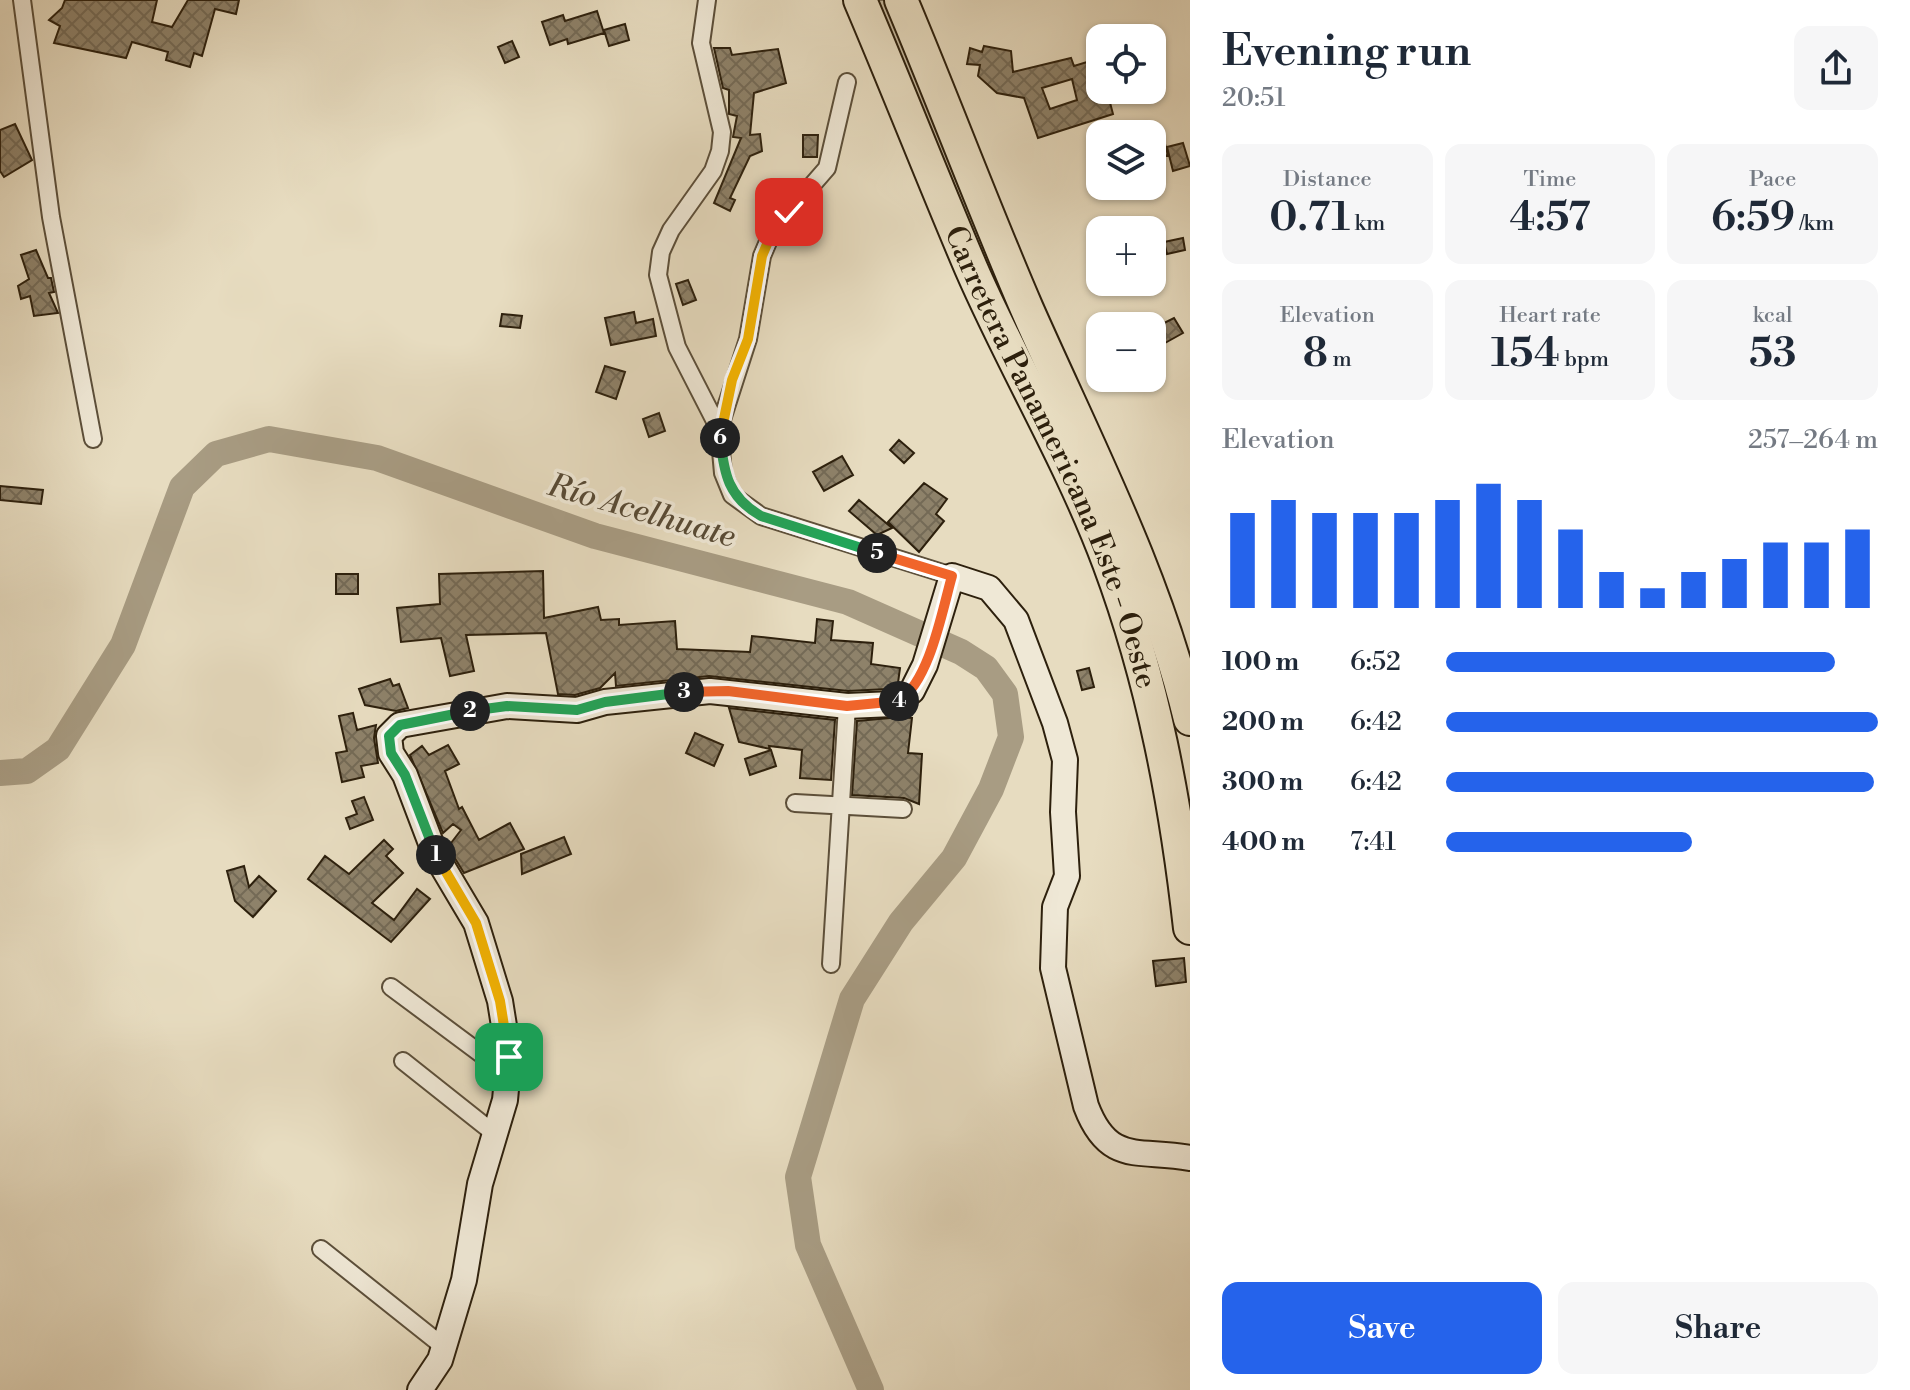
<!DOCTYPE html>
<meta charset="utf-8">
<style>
:root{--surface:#fff;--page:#f6f6f7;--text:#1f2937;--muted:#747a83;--accent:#2563eb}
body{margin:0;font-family:"Libre Bodoni",serif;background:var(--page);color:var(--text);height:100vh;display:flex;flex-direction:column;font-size:30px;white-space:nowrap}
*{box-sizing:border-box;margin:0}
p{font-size:26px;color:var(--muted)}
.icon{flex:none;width:44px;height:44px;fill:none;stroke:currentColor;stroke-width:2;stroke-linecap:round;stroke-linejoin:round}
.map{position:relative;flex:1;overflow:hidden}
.panel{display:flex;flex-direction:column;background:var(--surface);width:720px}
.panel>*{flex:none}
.controls{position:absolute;left:1086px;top:24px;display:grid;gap:16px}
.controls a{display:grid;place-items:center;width:80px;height:80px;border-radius:16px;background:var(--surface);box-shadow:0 2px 6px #0004;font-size:40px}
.pin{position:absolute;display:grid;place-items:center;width:68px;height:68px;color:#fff;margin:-34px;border-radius:16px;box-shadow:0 4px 12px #0006}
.km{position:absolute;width:40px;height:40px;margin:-20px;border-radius:50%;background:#222;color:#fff;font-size:22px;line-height:40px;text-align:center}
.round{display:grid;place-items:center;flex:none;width:84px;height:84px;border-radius:16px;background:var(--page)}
.summary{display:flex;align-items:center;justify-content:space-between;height:136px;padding:0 32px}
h1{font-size:44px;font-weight:600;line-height:60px}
.figures{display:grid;grid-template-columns:repeat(3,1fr);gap:12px;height:136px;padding:8px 32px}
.figures div{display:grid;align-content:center;border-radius:16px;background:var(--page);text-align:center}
.figures b{font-size:40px;font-weight:600}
.figures small{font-size:22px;font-weight:400}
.figures p{font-size:22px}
.chart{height:224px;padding:16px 32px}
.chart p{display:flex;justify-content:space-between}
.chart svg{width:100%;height:144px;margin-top:8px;stroke:var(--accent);stroke-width:6}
.action{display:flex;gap:16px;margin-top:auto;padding:16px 32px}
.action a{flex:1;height:92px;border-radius:16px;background:var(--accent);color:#fff;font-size:32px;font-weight:600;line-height:92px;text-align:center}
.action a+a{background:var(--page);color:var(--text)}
ul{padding:0 32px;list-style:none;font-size:26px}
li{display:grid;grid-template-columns:128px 96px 1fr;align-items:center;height:60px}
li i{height:20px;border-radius:10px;background:var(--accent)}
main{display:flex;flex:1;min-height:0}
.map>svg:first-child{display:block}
.green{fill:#c7bca2;stroke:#7a6e58;stroke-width:2}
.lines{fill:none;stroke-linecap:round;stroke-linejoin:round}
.river{stroke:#a89c83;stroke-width:26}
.building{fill:url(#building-cross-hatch);stroke:#2d200d;stroke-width:2;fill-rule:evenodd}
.street-casing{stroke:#5c4f3a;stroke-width:20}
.secondary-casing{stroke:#2d200d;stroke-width:28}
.highway-casing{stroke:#2d200d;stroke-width:36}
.street{stroke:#efe8d6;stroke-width:16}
.secondary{stroke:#efe8d6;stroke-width:24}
.highway{stroke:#e7dcc0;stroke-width:32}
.split-1-casing{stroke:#fff;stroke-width:16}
.split-2-casing{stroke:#fff;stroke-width:16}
.split-3-casing{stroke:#fff;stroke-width:16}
.split-4-casing{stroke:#fff;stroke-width:16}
.split-5-casing{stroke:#fff;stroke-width:16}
.split-6-casing{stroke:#fff;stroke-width:16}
.split-7-casing{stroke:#fff;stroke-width:16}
.split-1{stroke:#f5b400;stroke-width:10}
.split-2{stroke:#22a559;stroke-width:10}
.split-3{stroke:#22a559;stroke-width:10}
.split-4{stroke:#f0652b;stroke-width:10}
.split-5{stroke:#f0652b;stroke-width:10}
.split-6{stroke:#22a559;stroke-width:10}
.split-7{stroke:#f5b400;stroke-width:10}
.labels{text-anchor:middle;stroke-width:7;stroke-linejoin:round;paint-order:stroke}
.street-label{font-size:30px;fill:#2d200d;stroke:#efe8d6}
.water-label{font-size:32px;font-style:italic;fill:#584b36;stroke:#efe8d6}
</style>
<main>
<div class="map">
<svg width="1190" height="1390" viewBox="0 0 1190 1390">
<defs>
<pattern id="building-cross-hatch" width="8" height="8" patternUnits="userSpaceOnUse" patternTransform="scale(2)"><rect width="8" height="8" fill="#8e826a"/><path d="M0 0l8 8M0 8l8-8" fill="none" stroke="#746a56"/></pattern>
</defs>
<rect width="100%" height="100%" fill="#e7dcc0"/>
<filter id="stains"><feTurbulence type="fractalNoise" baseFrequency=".0025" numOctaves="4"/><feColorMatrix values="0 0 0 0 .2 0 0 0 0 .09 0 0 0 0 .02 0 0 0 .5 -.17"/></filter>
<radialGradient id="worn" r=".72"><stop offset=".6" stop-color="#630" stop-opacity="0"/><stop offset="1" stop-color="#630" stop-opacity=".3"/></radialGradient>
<!-- green -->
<path class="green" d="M869,0h23l129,334 -4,1z"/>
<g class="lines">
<!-- river -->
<path class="river" d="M0,773l27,-2 31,-22 65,-104 59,-158 34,-33 53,-15 108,19 218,78 253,66 113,50 25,16 19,26 6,43 -20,52 -37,69 -53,64 -49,77 -54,178 10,68 63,145"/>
</g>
<!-- building -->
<path class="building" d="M65,0h92l-5,22 20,5 16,-27h51l-3,14 -21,-5 -13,47 -8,-3 -4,14 -24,-7 2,-8 -36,-10 -6,16 -72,-15 6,-17 -11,-6 13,-12z
M597,11l7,22 -36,11 -1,-5 -17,6 -8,-23 21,-7 2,6z
M625,24l4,16 -20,6 -5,-16z
M512,41l7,16 -14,6 -7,-16z
M984,46l27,5 2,21 58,-14 3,8 26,-8v35l7,-2 6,23 -75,24 -14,-40 -27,-5 -19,-17 2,-11 -13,-1 3,-16 12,4zM1072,79l5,21 -27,9 -8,-21z
M714,48h16l2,7 46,-6 8,34 -32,10 -4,42 10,-1 2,17 -12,5 -20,42 5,2 -5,11 -16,-8 27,-65 -8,-1 4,-21 -8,-2v-24l-6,-2z
M15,124l17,36 -28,17 -4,-6v-41z
M1162,133l6,22 -16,4v-23z
M803,135h15l-1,22h-14z
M1183,143l7,23 -17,5 -6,-24z
M1183,238l2,12 -18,4 -3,-12z
M36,250l12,28h3l3,14 -5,1 9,20 -24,3 -4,-20 -9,3 -3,-13 11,-7 -8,-24z
M688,280l8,20 -13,5 -7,-21z
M634,312l2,11 17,-4 3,17 -45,9 -6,-27z
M502,314l20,2 -2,12 -20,-2z
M1174,318l9,15 -18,10 -9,-16z
M605,366l20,6 -9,27 -20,-7z
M659,413l6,18 -16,6 -6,-18z
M899,440l15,13 -10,10 -14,-13z
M842,456l11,19 -29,16 -11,-19z
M924,483l23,16 -11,15 8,7 -25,31 -31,-30z
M0,486l43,4 -2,14 -41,-4z
M859,500l33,28 -15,7 -28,-24z
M543,571l1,47 54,-11 3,13 18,-1v6l56,-4 2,28 73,3 2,-16 63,7 2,-24 16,2 -2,19 42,3 -2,21 29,4 -2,15 -10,6 -40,2 -139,-15 -93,10 -1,-13 -15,15 -25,7 -17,-1 -12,-61 -80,2 8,36 -24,5 -9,-38 -40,4 -4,-34 43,-4 -1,-30z
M336,574h22v20h-22z
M1089,668l5,19 -12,3 -5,-19z
M390,679l3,7 6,-2 9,24 -12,3 -31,-6 -6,-16z
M729,708l106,12 -4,60 -31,-2 2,-28 -33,-4 1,3 -31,-7z
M353,713l4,17 19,-5 -2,13 4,25 -17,3 3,11 -22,5 -6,-29 11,-2 -8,-35z
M901,717l11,1 -4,35 14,1 -3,50 -15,-6 -52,-3 5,-74z
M695,733l28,12 -9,21 -28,-13z
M448,745l11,19 -14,7 14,38 3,-2 17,33 31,-17 14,26 -60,24 -16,-26 13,-17 -8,-6 -10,9 -33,-78 12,-9 7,9z
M771,750l5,16 -26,9 -5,-16z
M364,797l9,23 -23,9 -4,-11 11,-4 -5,-13z
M564,837l7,17 -49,20 -1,-20z
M384,840l9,9 -7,7 17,17 -31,30 22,17 23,-31 13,10 -39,43 -83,-63 17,-23 24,18z
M244,866l5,21 10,-11 17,15 -23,26 -18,-16 -8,-30z
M1184,958l2,24 -30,4 -3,-25z"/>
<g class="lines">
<!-- street casing -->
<g class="street-casing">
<path id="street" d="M22,0l29,217 42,222
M707,0l-6,43 21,89 -2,19 -7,20 -42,59 -10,22 -3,23 19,72 42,82 4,44 9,22 29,21 191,60
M719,429l29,-90 14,-83 11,-26 54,-62 20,-86
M795,803l108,6
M831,964l16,-258
M391,987l117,87
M403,1061l92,73
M321,1249l123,98"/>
</g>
<!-- secondary casing -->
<g class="secondary-casing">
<path id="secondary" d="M420,1390l20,-30 24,-80 16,-96 25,-84 4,-43 -9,-56 -24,-78 -41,-69 -30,-79 -14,-22 -2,-17 11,-11 107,-19 70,4 28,-8 105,-11 137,15 46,-2 19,-13 13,-26 27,-89 37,12 27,32 39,103 10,37 -2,52 4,64 -12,31 -2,61 33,138c23,61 55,42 104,52"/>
</g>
<!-- highway casing -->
<g class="highway-casing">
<g id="highway">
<path id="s1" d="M860,0c38,89 73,179 111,268 43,99 100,193 138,295 44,118 67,240 81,365"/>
<path d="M901,0c43,102 82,207 126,309 60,136 128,265 163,410"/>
</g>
</g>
<!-- street -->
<use href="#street" class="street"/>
<!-- secondary -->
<use href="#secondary" class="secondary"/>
<!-- highway -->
<use href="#highway" class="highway"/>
</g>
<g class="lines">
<!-- split-1 casing -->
<g class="split-1-casing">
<path id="split-1" d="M436,855l40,68 24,78 9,56"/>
</g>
<!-- split-2 casing -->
<g class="split-2-casing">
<path id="split-2" d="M436,855l-31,-80 -14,-22 -2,-17 11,-11 70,-14"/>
</g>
<!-- split-3 casing -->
<g class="split-3-casing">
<path id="split-3" d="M470,711l37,-5 70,4 28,-8 79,-10"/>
</g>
<!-- split-4 casing -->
<g class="split-4-casing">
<path id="split-4" d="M684,692l44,-1 119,15 52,-5"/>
</g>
<!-- split-5 casing -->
<g class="split-5-casing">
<path id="split-5" d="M877,553l75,23c-10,35 -22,104 -53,125"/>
</g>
<!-- split-6 casing -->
<g class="split-6-casing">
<path id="split-6" d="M720,438c4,36 8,59 41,78l116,37"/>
</g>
<!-- split-7 casing -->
<g class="split-7-casing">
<path id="split-7" d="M720,438l12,-58 16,-41 14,-83 11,-26 16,-18"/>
</g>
<!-- split-1 -->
<use href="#split-1" class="split-1"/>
<!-- split-2 -->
<use href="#split-2" class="split-2"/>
<!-- split-3 -->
<use href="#split-3" class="split-3"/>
<!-- split-4 -->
<use href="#split-4" class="split-4"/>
<!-- split-5 -->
<use href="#split-5" class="split-5"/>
<!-- split-6 -->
<use href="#split-6" class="split-6"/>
<!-- split-7 -->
<use href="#split-7" class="split-7"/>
</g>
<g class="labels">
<!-- street labels -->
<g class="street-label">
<text dy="10" stroke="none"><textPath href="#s1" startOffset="496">Carretera Panamericana Este - Oeste</textPath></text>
</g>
<!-- water labels -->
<g class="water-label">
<text transform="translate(642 510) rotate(16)" y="11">Río Acelhuate</text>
</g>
</g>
<rect width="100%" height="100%" filter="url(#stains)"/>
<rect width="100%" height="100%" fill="url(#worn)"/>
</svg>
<div class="controls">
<a><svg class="icon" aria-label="locate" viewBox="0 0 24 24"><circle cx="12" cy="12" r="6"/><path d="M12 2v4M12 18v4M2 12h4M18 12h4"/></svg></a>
<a><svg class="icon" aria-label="layers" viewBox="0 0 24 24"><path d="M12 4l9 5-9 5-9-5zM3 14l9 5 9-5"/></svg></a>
<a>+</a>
<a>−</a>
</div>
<div class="pin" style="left:509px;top:1057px;background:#1e9e55"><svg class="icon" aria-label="arrive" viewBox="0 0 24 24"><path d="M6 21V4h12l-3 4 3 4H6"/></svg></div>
<div class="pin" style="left:789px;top:212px;background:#d93025"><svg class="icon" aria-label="check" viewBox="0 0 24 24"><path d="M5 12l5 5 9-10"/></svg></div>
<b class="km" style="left:436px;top:855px">1</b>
<b class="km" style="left:470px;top:711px">2</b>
<b class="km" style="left:684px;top:692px">3</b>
<b class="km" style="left:899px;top:701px">4</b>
<b class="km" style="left:877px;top:553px">5</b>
<b class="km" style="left:720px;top:438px">6</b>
</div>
<section class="panel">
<div class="summary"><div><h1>Evening run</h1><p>20:51</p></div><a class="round"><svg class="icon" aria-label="share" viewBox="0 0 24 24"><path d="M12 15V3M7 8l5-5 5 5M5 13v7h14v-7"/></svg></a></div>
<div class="figures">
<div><p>Distance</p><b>0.71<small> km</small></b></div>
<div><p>Time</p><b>4:57</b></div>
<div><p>Pace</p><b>6:59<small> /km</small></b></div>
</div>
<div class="figures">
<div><p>Elevation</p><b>8<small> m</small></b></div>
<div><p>Heart rate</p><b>154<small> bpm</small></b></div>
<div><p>kcal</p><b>53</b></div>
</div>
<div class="chart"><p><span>Elevation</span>257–264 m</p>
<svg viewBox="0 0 160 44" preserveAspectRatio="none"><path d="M5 44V15M15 44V11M25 44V15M35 44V15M45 44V15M55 44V11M65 44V6M75 44V11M85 44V20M95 44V33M105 44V38M115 44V33M125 44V29M135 44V24M145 44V24M155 44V20"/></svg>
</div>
<ul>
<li><b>100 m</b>6:52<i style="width:90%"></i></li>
<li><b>200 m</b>6:42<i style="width:100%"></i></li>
<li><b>300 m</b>6:42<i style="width:99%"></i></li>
<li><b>400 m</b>7:41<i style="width:57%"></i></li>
</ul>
<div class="action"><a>Save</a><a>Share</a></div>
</section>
</main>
